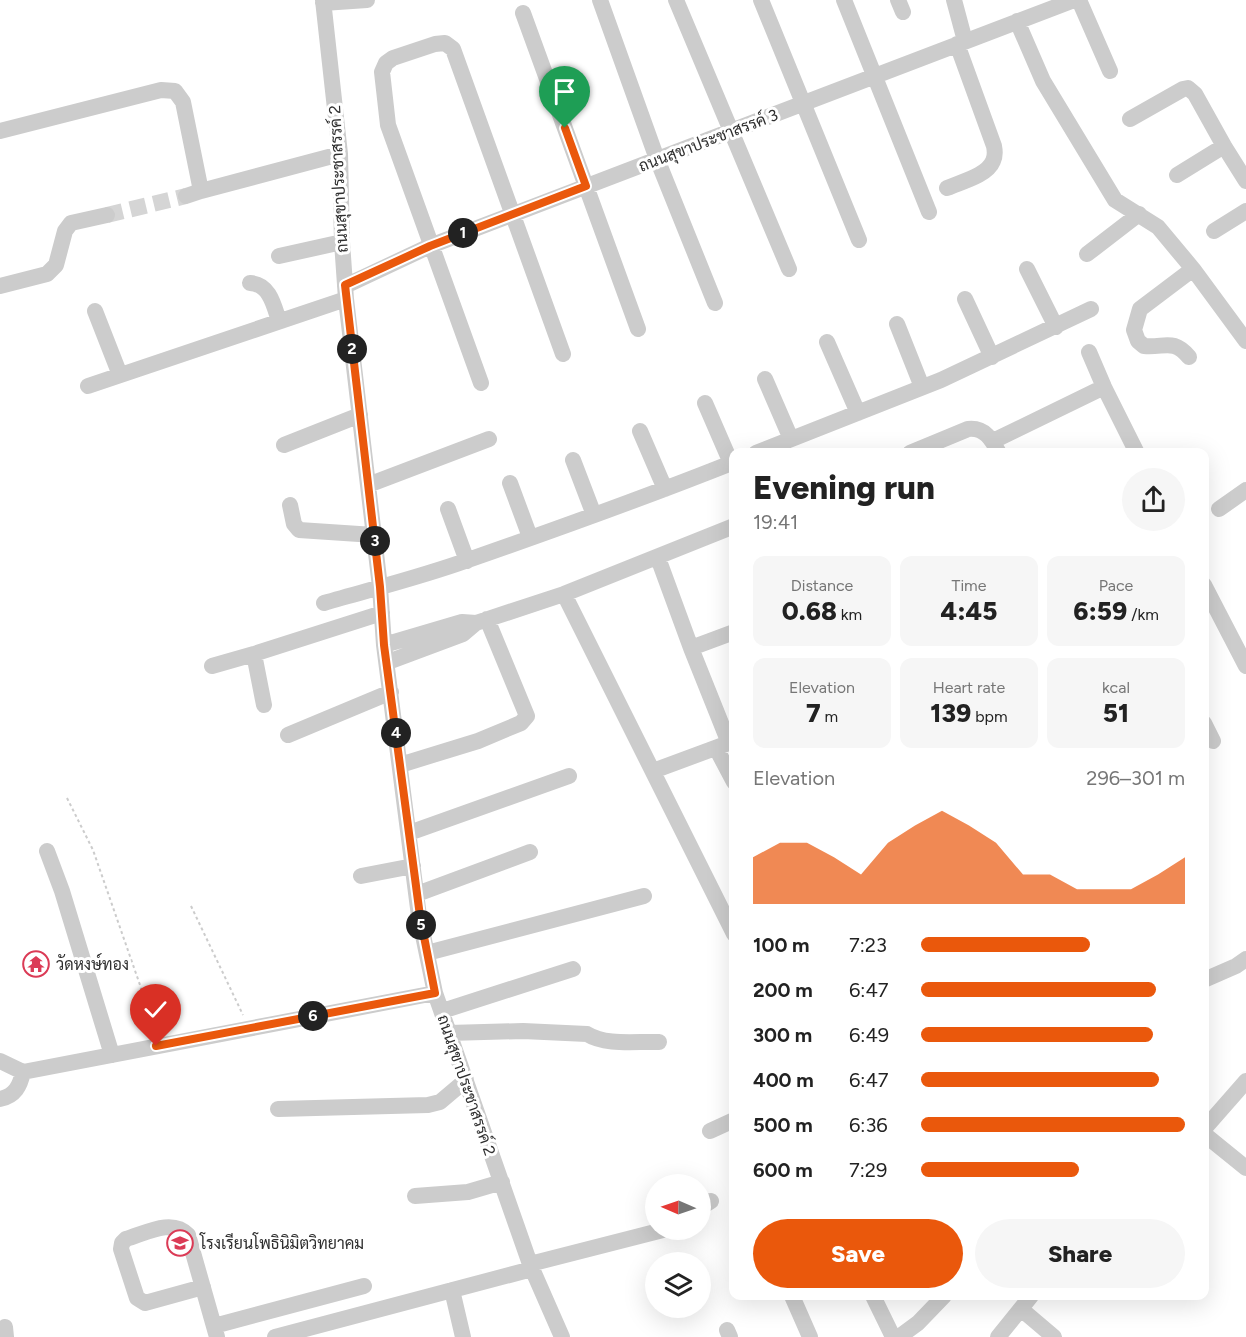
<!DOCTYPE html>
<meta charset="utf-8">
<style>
:root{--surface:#fff;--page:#f6f6f6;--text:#222;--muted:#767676;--accent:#ea580c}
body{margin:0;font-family:Figtree,Sarabun,sans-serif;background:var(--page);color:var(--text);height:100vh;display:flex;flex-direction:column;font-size:22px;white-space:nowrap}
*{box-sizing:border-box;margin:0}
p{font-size:20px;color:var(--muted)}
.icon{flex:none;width:33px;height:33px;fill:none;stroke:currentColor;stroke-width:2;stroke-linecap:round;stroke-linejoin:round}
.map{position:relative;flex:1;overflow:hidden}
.details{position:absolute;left:729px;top:448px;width:480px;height:852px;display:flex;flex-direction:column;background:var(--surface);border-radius:12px;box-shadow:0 6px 24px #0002}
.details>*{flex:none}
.needle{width:39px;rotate:272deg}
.tools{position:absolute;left:645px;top:1174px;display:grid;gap:12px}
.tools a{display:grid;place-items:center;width:66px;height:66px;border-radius:50%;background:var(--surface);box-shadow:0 6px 24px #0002;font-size:30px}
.pin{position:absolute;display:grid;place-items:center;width:51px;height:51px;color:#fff;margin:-62px -26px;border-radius:50% 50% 50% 0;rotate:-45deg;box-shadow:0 0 6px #0007}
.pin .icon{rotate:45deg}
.km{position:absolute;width:30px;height:30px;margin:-15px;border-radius:50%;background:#222;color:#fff;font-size:16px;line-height:30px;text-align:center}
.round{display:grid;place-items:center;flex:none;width:63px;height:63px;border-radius:32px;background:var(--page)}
.overview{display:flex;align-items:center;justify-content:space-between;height:102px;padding:0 24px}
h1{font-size:33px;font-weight:800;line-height:45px}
.stats{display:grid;grid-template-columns:repeat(3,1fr);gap:9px;height:102px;padding:6px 24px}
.stats div{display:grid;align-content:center;border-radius:12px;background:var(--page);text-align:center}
.stats b{font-size:26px;font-weight:800}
.stats small{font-size:16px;font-weight:400}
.stats p{font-size:16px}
.chart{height:168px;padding:12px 24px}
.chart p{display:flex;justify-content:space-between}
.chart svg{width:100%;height:108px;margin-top:6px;fill:var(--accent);opacity:.7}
.primary-button{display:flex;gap:12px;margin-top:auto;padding:12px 24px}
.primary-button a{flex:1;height:69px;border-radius:36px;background:var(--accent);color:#fff;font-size:24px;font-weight:800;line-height:69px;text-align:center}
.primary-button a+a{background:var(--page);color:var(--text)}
ul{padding:0 24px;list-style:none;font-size:20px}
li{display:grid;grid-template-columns:96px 72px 1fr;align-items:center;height:45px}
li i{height:15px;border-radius:8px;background:var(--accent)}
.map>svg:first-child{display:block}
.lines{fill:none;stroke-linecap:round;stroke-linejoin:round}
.minor-tunnel{stroke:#d5d5d5;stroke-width:16;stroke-dasharray:16 8;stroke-linecap:butt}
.path{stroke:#ccc;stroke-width:2;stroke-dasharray:3 3;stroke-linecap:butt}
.minor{stroke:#ccc;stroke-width:16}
.route-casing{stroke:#fff;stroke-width:12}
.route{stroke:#ea580c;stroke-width:8}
.labels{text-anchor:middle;stroke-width:6;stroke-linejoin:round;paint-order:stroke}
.street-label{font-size:16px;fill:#2f2f2f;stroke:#fff}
.poi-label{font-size:16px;fill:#2f2f2f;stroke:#fff;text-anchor:start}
</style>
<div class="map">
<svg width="1246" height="1337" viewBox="0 0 1246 1337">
<rect width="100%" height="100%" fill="#fff"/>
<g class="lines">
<!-- minor-tunnel -->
<path class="minor-tunnel" d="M107,215l79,-19"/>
<!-- path -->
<path class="path" d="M67,798l26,52 47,135 13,47
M191,906l52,109"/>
<!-- minor -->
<path class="minor" d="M323,0l17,154 2,88 4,57 34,288 4,58 35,271 16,77 95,271 32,73
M600,0l57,159 58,144
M676,0l113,269
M761,0l98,240
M844,0l85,212
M898,0l5,12
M954,0l11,41
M1079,0l31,71
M323,3l44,-3
M523,13l115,316
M1017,21l26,60 72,119 43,27 35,42 53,72
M1130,119l53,-30 5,-1 7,6 29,52 22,35
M0,131l161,-41 14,1 8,11 18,89 139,-37
M1177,175l47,-29
M947,188c13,-6 40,-12 46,-27 2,-4 2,-10 1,-15l-37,-102
M186,196l15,-5
M1214,231l32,-20
M1087,254l52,-40
M279,256l63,-14
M1027,269l29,58
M250,283c20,1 24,23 29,38
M0,286l47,-12 9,-9 9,-34 6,-8 36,-8
M345,286l85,-40 644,-246
M965,299l27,58
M95,311l25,64
M897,324l25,63
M827,342l31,71
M1089,352l15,35 33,66
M1189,357c-16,-19 -24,-9 -45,-11l-6,-5 -4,-11 6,-21 53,-40
M765,379l26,60
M481,383l-93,-258 -6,-53 4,-9 7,-5 42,-14 10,-1 8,6 110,305
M88,386l258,-87
M705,403l26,60
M640,431l25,58
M993,441l111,-54
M284,445l76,-30
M756,453l185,-73 150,-71
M910,453l58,-24c17,-2 24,11 31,24
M573,460l21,55
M510,483l20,54
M368,485l121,-46
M290,505l4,19 5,6 75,5
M448,509l19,52
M1219,509l27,-19
M658,558l33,90 38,95
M1204,585l42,81
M564,594l170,340
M324,603c48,-14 97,-26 144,-43 89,-31 178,-63 266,-98
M384,645l78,-23 14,1 88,-29 170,-68
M691,648l43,-16
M388,662l75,-28 13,-11
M212,666l42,-12
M264,705l-10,-51 128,-41
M1204,723l9,18
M288,735l103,-43
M716,748l18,34
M400,765l78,-24 43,-18 6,-7 -40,-97
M653,771l81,-30
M409,833l160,-57
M47,851l15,40 50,164
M361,876l52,-10
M417,894l113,-42
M427,953l217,-57
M1204,980l32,-14 10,-7
M442,1011l131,-42
M449,1033l74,-2 64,3c19,12 50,7 72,8
M0,1061l23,11 412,-79
M0,1099c15,-3 20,-13 23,-27
M278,1109l150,-4 12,-3 26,-22
M1204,1129l42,-48
M710,1131l24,-11
M1204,1134l42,34
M415,1196l53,-4 34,-10
M700,1208l11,-7
M530,1264l133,-34
M203,1287l-58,16 -8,-5 -16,-49 1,-6 4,-4c20,-6 46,-21 62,-4l29,102
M452,1290l11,47
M792,1296l18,41
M873,1296l20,41
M1021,1309l33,28
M214,1326l150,-40
M5,1327l1,10
M727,1330l3,7
M275,1337l257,-68
M899,1337l19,-14 26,-27
M998,1337l33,-41"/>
</g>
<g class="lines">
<!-- route casing -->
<g class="route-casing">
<path id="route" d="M156,1046l279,-53 -15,-77 -36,-271 -4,-58 -35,-302 85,-39 156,-60 -21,-58"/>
</g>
<!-- route -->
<use href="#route" class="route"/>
</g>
<!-- icons -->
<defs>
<g id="temple-ring" transform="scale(1.35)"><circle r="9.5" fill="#fff" stroke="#db3b56" stroke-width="1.5"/><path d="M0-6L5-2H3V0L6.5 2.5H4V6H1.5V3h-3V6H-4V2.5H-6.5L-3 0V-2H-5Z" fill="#db3b56"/></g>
<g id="school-ring" transform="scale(1.35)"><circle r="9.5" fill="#fff" stroke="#db3b56" stroke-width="1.5"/><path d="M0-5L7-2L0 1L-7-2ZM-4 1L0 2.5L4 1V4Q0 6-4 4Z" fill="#db3b56"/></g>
</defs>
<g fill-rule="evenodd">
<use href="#temple-ring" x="36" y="964"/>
<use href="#school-ring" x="180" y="1243"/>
</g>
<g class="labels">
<!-- street labels -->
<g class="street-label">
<text transform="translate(708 140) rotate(-21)" y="6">ถนนสุขาประชาสรรค์ 3</text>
<text transform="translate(338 179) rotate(-93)" y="6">ถนนสุขาประชาสรรค์ 2</text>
<text transform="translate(467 1085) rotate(71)" y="6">ถนนสุขาประชาสรรค์ 2</text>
</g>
<!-- poi labels -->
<g class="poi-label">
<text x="56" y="970">วัดหงษ์ทอง</text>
<text x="200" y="1249">โรงเรียนโพธินิมิตวิทยาคม</text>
</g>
</g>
</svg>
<div class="tools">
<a><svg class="needle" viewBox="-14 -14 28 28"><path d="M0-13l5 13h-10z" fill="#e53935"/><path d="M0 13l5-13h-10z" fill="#767676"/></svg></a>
<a><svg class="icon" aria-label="layers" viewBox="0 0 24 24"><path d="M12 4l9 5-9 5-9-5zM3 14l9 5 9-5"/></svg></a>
</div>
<div class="pin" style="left:565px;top:128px;background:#1e9e55"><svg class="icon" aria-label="arrive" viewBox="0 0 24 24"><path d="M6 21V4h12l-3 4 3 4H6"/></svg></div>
<div class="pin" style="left:156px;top:1046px;background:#d93025"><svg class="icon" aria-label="check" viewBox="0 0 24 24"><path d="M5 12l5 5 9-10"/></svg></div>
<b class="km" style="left:463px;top:233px">1</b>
<b class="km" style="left:352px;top:349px">2</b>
<b class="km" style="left:375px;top:541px">3</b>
<b class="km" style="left:396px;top:733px">4</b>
<b class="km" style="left:421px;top:925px">5</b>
<b class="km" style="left:313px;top:1016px">6</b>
<section class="details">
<div class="overview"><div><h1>Evening run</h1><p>19:41</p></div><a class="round"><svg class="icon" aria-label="share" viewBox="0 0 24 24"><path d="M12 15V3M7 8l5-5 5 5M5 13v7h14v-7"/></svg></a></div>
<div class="stats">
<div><p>Distance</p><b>0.68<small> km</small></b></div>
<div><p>Time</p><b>4:45</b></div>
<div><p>Pace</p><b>6:59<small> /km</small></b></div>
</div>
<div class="stats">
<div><p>Elevation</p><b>7<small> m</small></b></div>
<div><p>Heart rate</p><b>139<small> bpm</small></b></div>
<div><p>kcal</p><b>51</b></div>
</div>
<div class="chart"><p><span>Elevation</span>296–301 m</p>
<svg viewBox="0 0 160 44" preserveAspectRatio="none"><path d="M0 44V25L10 19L20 19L30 25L40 32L50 19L60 12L70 6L80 12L90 19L100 32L110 32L120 38L130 38L140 38L150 32L160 25V44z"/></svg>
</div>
<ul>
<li><b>100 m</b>7:23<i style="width:64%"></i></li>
<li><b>200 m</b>6:47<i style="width:89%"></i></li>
<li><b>300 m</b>6:49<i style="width:88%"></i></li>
<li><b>400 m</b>6:47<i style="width:90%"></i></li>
<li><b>500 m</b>6:36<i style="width:100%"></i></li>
<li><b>600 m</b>7:29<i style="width:60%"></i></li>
</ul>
<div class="primary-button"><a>Save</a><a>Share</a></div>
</section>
</div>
